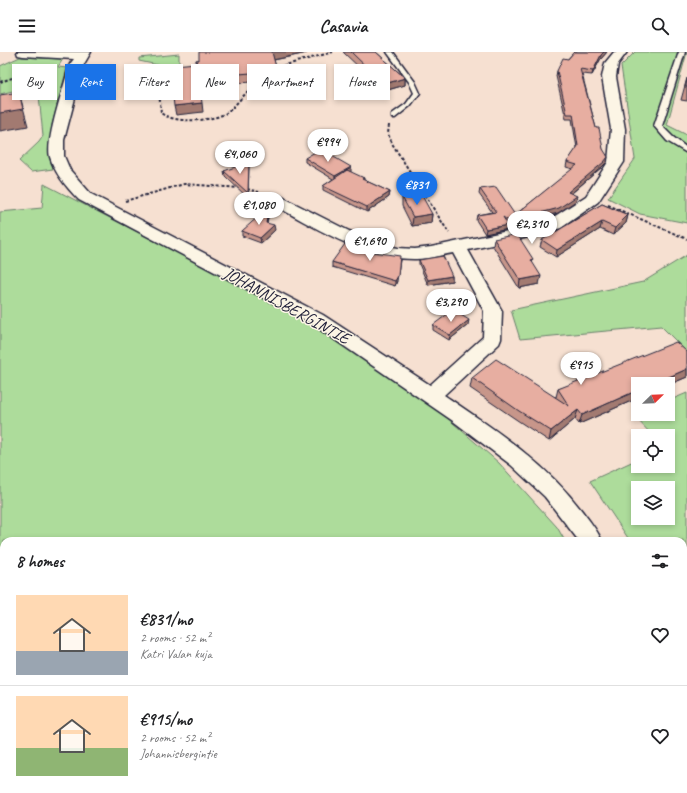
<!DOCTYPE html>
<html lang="en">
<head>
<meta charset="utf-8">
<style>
  :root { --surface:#fff; --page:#f6f6f6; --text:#202124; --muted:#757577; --line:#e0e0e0; --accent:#1a73e8 }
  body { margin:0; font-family:Caveat,sans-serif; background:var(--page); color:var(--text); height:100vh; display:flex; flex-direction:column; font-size:15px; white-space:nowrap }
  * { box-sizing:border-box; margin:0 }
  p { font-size:13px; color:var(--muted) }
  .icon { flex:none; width:22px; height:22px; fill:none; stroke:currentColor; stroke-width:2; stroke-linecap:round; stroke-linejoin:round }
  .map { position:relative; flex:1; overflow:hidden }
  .side { position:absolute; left:0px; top:485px; width:687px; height:256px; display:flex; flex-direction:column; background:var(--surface); border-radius:12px 12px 0 0; box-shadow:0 2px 6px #0003 }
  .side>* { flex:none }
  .top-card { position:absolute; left:12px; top:12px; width:400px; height:36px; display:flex; gap:8px }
  .needle { width:26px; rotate:67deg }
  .tools { position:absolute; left:631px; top:325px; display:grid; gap:8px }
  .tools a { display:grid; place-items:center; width:44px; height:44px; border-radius:0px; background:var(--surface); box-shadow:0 2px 6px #0003; font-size:20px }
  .price { position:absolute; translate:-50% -34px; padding:0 9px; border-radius:14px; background:#fff; color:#222; font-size:13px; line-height:26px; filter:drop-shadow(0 1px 2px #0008) }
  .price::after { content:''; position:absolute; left:50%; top:24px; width:12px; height:9px; margin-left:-6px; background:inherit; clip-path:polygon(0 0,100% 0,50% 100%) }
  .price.active { background:var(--accent); color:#fff }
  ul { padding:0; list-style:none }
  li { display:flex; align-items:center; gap:12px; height:100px; padding:0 16px }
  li+li { border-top:1px solid var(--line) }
  li span { display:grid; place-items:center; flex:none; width:112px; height:80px; border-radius:0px; color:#555 }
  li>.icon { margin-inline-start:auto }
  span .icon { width:48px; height:48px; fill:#fffc; stroke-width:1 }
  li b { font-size:17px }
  h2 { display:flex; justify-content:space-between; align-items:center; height:48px; padding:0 16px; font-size:17px }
  .pill { padding:0 14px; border-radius:0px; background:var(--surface); box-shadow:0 2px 6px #0003; font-size:14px; line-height:36px }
  .pill.active { background:var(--accent); color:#fff }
  header { display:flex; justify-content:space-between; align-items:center; height:52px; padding:0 16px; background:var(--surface); font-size:18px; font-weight:700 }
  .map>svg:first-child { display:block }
</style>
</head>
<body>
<header><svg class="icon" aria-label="menu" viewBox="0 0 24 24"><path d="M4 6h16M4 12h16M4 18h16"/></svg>Casavia<svg class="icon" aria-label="search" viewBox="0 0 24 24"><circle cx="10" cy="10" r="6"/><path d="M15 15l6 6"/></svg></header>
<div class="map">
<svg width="687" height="741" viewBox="0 0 687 741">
  <rect width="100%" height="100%" fill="#f6e0d1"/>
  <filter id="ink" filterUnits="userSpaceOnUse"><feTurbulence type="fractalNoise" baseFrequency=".025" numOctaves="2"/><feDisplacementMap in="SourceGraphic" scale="8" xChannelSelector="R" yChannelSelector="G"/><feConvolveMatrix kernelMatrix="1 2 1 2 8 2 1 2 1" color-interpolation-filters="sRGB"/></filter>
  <g filter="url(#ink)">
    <g fill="#addc9b" stroke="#687f6b" fill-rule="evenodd">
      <polygon points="635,0 687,0 667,73 687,83 687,171 640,162 608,146 635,107 621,14"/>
      <polygon points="179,2 179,13 167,15 139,9 139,6"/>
      <polygon points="20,5 63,7 58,15 67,16 52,73 50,88 53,117 31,120 19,109 39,90 43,84 38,33 0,42 0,14"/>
      <polygon points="44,132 279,253 347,294 437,357 499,411 557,475 565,489 4,489 4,737 650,737 651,741 0,741 0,160 42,156"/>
      <polygon points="687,203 687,300 661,274 520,287 511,258 643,230"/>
      <path d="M 687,341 L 687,591 L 683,583 L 683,489 L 630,489 L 590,429 L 638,407 L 638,414 L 668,414 L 668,384 L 653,384 L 634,364 L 638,362 L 668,362 L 668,349 ZM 638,436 L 668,436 L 668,466 L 638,466 Z"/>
    </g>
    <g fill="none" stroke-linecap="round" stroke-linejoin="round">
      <g stroke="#22223b" stroke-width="3">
        <g id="service">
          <polygon points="387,0 393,0 415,30 420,41 410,54 395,66 392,66 392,62 406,52 414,41 409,30"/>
          <polygon points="679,0 685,0 662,74 673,85 687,96 687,101 667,89 654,74"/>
        </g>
      </g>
      <g stroke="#22223b" stroke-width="3">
        <g id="minor">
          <path d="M 17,0 L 91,0 L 84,12 L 64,88 L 64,104 L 70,118 L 91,142 L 323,263 L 430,333 L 483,285 L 484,259 L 453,201 C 441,203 429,207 416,207 C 363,208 314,174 268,150 L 266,147 L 268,144 L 274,142 L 280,144 L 349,179 L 384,193 L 398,196 L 415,197 L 431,195 L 522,176 L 549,168 L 586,144 L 608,110 L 611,77 L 602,25 L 605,11 L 614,0 L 627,0 L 618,12 L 616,25 L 625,77 L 624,110 L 598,150 L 561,176 L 524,186 L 468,198 L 502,259 L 501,287 L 499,292 L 444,343 C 494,377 545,410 582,459 C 589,468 597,478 602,489 L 579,489 L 545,445 L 511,413 L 453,369 L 325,281 L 311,271 L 79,148 C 67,136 55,122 50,105 C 45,89 65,31 70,12 L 74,7 L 23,4 L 18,3 Z"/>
          <polygon points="683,736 684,741 656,741 657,737"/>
        </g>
      </g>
      <g stroke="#22223b" stroke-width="2" stroke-dasharray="3 2" stroke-linecap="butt">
        <path d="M 157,17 L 161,61 C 174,72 216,70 229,59 C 236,53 248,37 256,34 C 266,31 277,31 287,29 L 282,14 L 333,0"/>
        <polyline points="0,30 43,16"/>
        <polyline points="389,73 388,82 393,93 449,181"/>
        <polyline points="247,137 259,140"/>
        <polyline points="125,149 184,132 240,136"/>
        <polyline points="608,153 687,187"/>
      </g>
      <polyline stroke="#22223b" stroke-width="3" stroke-dasharray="5 3.5" stroke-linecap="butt" points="683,639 687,653"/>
      <use href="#service" fill="#fcf5e5" fill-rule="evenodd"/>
      <use href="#minor" fill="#fcf5e5" fill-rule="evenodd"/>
    </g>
    <g fill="#c7968a" stroke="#22223b">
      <polygon points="343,0 376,0 405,26 405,33 384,39"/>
      <polygon points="574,0 607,0 600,8 592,23 582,22 596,76 607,110 603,114 571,142 576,149 558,161 520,171 519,175 513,176 508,174 508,177 485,182 476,168 477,163 492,160 479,142 480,137 515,163 573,117 566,115 567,110 577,96 572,67 566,67 556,24 557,19"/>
      <polygon points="307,1 274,8 277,19 277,28 201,34 196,8"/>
      <polygon points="687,26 687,49 681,48"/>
      <polygon points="305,106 364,126 364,128 390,140 389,145 367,160 323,138 323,134 333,127 305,110"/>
      <polygon points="249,114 248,146 225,124 224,119"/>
      <polygon points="402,145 432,162 431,171 412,174 402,154"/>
      <polygon points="602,152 628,163 626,171 613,183 600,177 556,205 540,195 542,188"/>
      <polygon points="269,160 267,171 275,178 261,191 242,184 242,179"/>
      <polygon points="494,187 533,207 532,211 539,232 519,236 493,194"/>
      <polygon points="419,208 452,224 452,229 428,233 419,212"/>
      <polygon points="332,210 397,229 395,234 332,215"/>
      <polygon points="433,273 468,273 449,288 433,278"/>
      <polygon points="687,300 687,325 668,333 668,332 638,332 638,346 579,372 575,367 549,389 517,368 470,336 472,326 556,345 558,337"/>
    </g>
    <g fill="#a27a71" stroke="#22223b">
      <polygon points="272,0 307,0 307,1 273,8"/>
      <polygon points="604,0 607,0 600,8 592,23 593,19 601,3"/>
      <polygon points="405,26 405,33 384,39 384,32"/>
      <polygon points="19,40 28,74 0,79 0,61"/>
      <polygon points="202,51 203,60 176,63 174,54"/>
      <polygon points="608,105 607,110 603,114 567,145 568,140"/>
      <polygon points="351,115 351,120 335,129 335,124"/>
      <polygon points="390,140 389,145 367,160 367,155"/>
      <polygon points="577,144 576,149 558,161 520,171 519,175 513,176 513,172 518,167"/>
      <polygon points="269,155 269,160 266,175 266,171"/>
      <polygon points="432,162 431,171 412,174 413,165"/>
      <polygon points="628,163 626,171 613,183 615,176"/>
      <polygon points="602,170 600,177 556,205 557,198"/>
      <polygon points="274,173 275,178 261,191 260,186"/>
      <polygon points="508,173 508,177 485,182 486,177"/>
      <polygon points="400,208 397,229 395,234 395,229"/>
      <polygon points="452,224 452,229 428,233 428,228"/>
      <polygon points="541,224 539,232 519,236 520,228"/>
      <polygon points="469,268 468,273 449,288 450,283"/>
      <polygon points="687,317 687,325 668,333 668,332 653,332"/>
      <polygon points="638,338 638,346 579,372 582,363"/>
      <polygon points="578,358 575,367 549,389 551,379"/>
    </g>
    <g fill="#e7aea1" stroke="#22223b">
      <polygon points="199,0 272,0 277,19 200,25 196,8 199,8"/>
      <polygon points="351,0 376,0 405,26 384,32"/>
      <polygon points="574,0 604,0 601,3 593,19 580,17 596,76 599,76 603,97 608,105 604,110 568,140 577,144 559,156 518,167 520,170 513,172 503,165 508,173 486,177 477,163 496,160 480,137 496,135 515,163 577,113 567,110 578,94 573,62 567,62 557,19 563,6 568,7"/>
      <polygon points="196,11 202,51 174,54 171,26 177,25 175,13"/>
      <polygon points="687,27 687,35 685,35"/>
      <polygon points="19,40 23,57 0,61 0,43"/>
      <polygon points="320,97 351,115 335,124 305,106"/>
      <polygon points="249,110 248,141 224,119"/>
      <polygon points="347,118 364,126 362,127 390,140 367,155 323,134"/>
      <polygon points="421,142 432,162 413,165 402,145"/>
      <polygon points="602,152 628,163 615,176 602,170 557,198 542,188"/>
      <polygon points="269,155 266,171 274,173 260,186 242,179"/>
      <polygon points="517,182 533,207 531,208 541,224 520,228 494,187"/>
      <polygon points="345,192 357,200 357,196 372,200 400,204 398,224 395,229 332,210"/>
      <polygon points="443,204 452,224 428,228 419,208"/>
      <polygon points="453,258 469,268 450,283 433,273"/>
      <polygon points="676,290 687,300 687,317 653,332 638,332 638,338 582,363 578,358 551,379 519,359 472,326 496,307 569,354 558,337"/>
    </g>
  </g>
  <g text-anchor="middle" stroke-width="3" stroke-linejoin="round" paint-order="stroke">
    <g font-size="17" fill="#22223b" stroke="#fcf5e5">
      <text transform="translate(287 253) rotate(29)" y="6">JOHANNISBERGINTIE</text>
    </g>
  </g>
</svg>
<div class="tools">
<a><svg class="needle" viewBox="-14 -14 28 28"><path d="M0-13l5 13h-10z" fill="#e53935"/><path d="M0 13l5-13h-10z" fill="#757577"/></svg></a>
<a><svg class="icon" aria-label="locate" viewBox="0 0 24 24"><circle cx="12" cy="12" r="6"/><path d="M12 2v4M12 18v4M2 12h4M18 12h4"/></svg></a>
<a><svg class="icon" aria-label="layers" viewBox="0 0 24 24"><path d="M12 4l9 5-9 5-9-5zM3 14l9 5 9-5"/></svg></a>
</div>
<b class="price" style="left:328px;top:111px">€994</b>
<b class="price" style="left:240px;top:123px">€4,060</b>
<b class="price active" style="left:417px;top:154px">€831</b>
<b class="price" style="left:259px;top:174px">€1,080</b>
<b class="price" style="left:532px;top:193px">€2,310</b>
<b class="price" style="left:370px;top:210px">€1,690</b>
<b class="price" style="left:451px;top:271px">€3,290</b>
<b class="price" style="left:581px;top:334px">€915</b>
<div class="top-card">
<a class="pill">Buy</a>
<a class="pill active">Rent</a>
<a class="pill">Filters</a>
<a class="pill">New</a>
<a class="pill">Apartment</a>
<a class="pill">House</a>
</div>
<section class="side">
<h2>8 homes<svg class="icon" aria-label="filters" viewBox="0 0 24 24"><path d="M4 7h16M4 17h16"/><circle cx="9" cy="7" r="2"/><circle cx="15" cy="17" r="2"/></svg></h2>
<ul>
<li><span style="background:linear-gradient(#ffd9b3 70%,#9aa5b1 0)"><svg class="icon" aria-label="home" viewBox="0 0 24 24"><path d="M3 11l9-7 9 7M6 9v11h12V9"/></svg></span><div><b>€831/mo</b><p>2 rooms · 52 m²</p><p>Katri Valan kuja</p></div><svg class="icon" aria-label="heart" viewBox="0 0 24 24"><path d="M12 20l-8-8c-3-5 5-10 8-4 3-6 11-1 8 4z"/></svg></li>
<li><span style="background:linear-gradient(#ffd9b3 65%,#8fb573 0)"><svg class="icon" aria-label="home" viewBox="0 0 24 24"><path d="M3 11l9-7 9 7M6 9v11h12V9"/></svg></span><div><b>€915/mo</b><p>2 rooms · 52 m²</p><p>Johannisbergintie</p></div><svg class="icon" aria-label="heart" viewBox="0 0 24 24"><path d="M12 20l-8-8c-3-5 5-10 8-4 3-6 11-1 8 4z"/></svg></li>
</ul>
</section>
</div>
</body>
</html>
